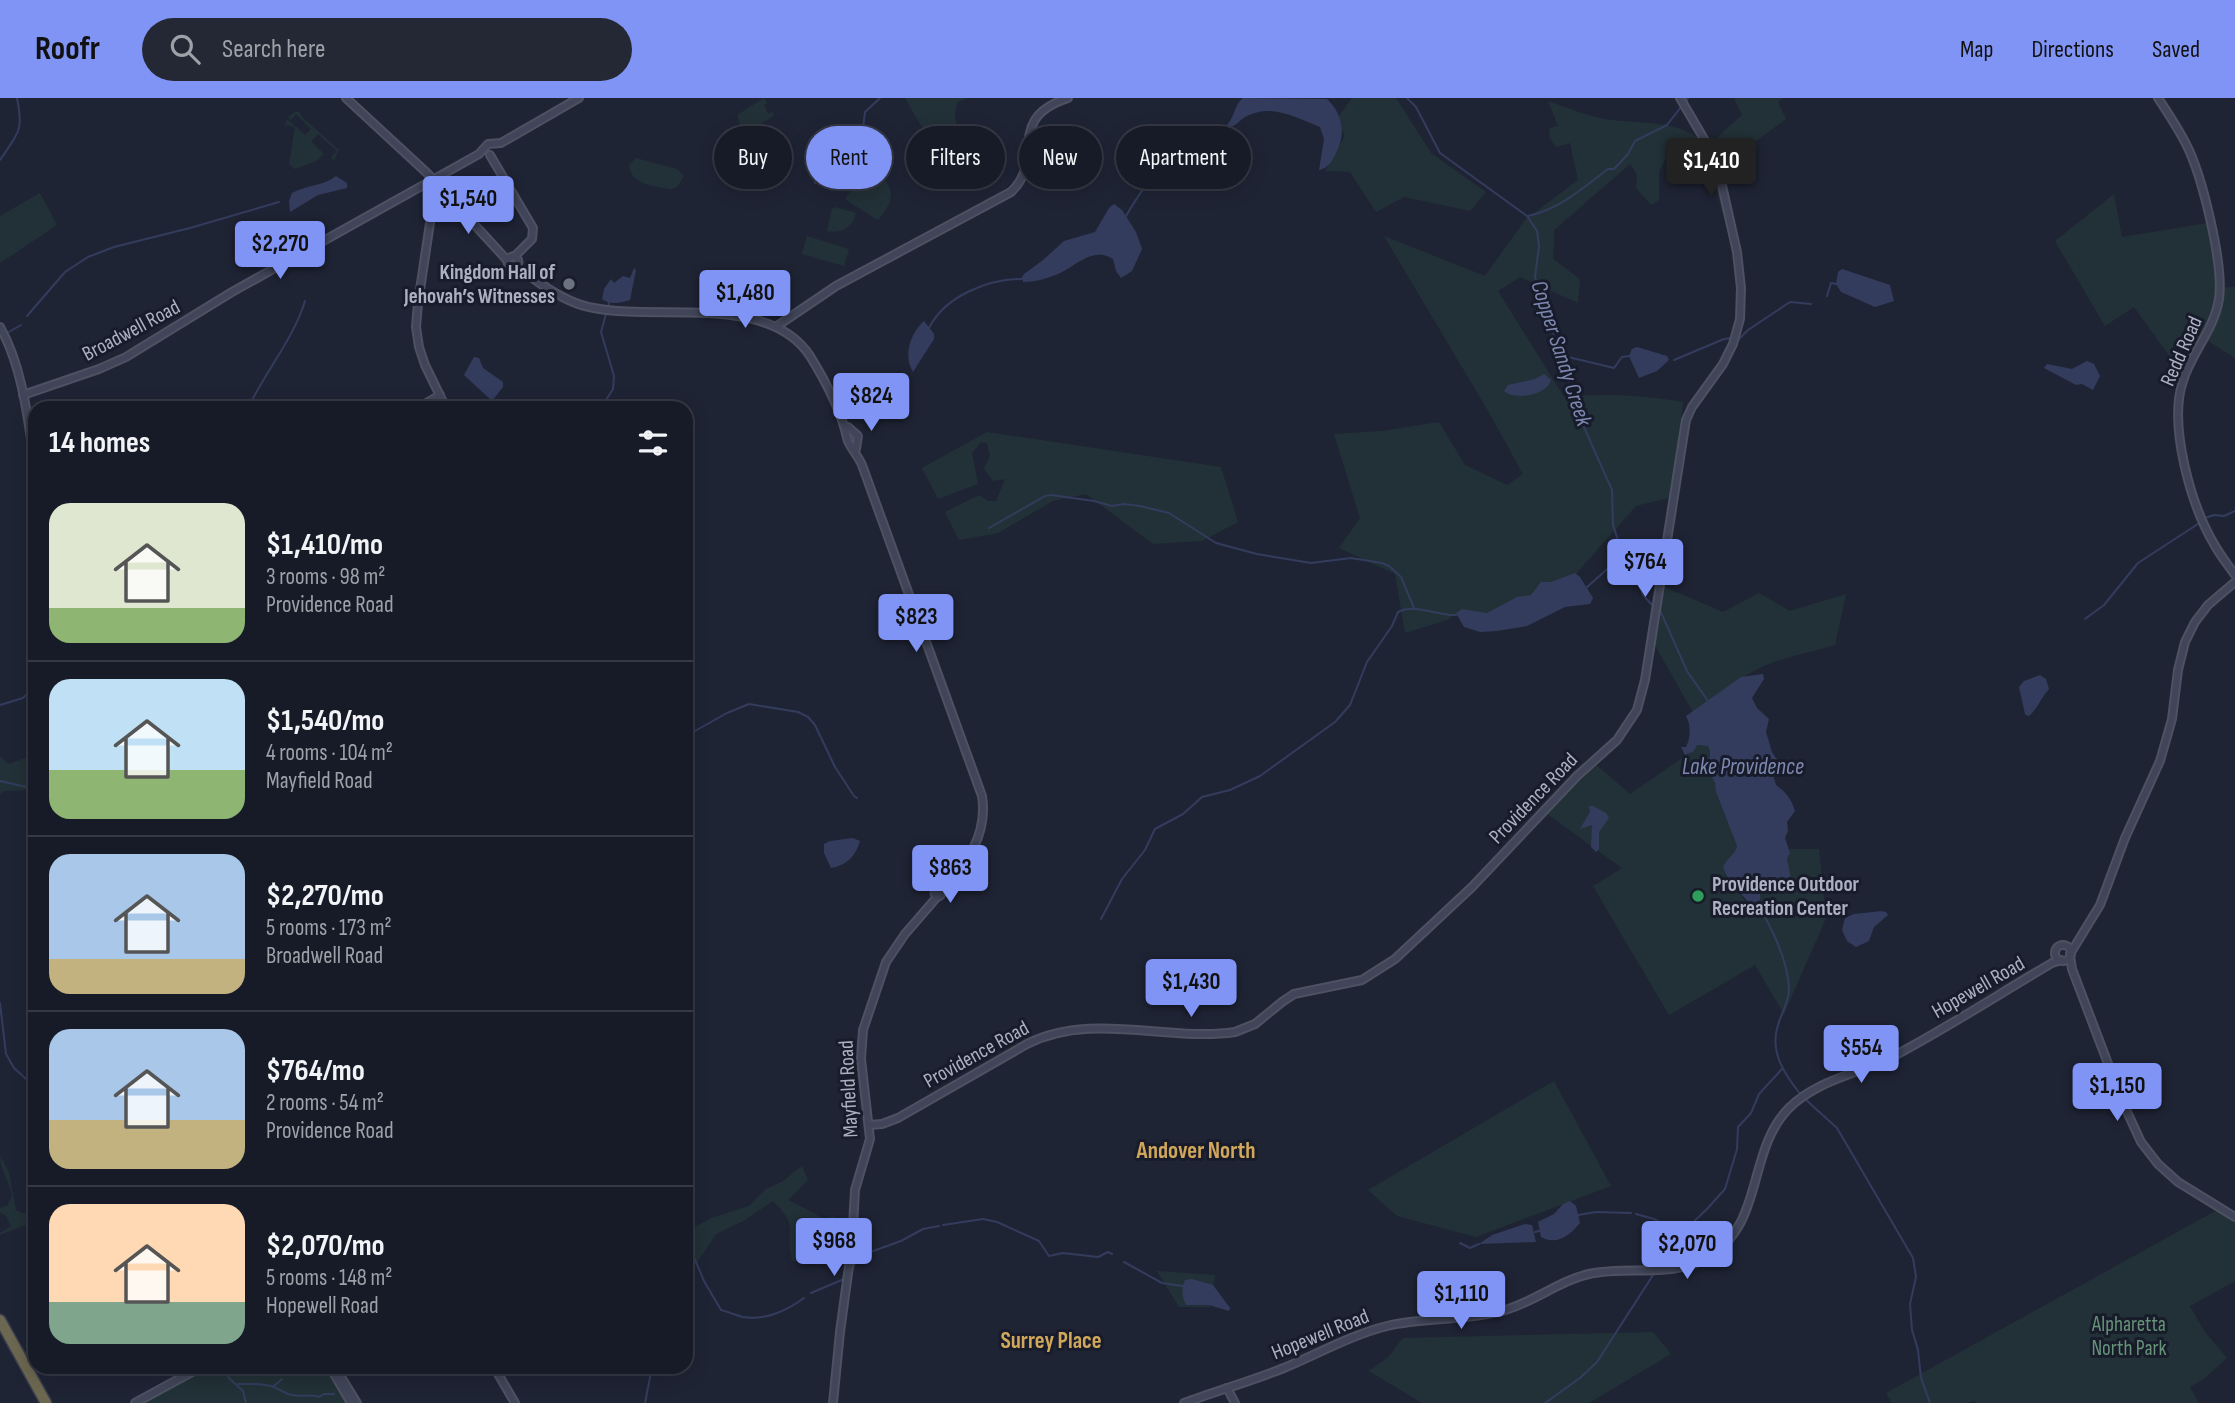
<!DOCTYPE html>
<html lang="en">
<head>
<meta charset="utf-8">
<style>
  :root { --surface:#171b28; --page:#242834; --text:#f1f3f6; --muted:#9ea1a8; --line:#363945; --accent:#8094f5 }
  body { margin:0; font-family:"Sofia Sans Condensed",sans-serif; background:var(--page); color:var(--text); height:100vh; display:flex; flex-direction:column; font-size:26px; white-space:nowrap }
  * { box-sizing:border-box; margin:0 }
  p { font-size:23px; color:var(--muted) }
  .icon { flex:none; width:38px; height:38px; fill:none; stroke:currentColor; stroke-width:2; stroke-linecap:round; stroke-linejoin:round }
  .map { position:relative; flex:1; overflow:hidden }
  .details { position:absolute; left:28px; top:303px; width:665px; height:973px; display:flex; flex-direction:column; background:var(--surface); border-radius:21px; box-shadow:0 4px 18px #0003,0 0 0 2px var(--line) }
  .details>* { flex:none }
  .hud { position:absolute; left:714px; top:28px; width:665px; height:63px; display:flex; gap:14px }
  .price { position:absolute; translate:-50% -60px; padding:0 16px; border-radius:7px; background:var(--accent); color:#111; font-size:23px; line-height:46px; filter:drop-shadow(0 2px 4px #0008) }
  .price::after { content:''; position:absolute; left:50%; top:42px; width:21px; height:16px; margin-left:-10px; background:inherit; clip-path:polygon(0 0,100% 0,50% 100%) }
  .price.on { background:#222; color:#fff }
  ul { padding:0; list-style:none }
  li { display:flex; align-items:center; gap:21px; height:175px; padding:0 21px }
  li+li { border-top:2px solid var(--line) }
  li span { display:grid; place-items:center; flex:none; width:196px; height:140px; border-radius:21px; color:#555 }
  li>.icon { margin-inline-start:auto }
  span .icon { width:84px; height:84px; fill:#fffc; stroke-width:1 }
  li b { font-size:30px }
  h2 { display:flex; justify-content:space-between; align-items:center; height:84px; padding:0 21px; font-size:30px }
  .tag { padding:0 24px; border-radius:32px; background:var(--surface); box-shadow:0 4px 18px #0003,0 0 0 2px var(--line); font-size:24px; line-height:63px }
  .tag.on { background:var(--accent); color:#111 }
  header { display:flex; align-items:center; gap:42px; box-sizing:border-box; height:98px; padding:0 35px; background:var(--accent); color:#111 }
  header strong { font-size:33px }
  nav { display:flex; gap:38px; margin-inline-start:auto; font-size:24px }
  .search { width:490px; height:63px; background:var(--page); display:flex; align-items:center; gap:18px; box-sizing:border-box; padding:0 24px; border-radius:38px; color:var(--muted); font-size:26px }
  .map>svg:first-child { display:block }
</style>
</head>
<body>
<header>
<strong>Roofr</strong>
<div class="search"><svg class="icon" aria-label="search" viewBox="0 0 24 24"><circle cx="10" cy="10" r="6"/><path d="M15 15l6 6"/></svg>Search here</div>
<nav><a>Map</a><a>Directions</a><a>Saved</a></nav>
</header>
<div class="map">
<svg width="2235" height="1305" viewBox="0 0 2235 1305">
  <rect width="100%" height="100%" fill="#1f2435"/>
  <g fill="#223137">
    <polygon points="764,0 767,5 764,7 768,16 772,14 774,18 746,34 742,34 737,17"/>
    <path d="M 905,0 L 968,0 L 958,4 C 952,20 955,25 966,37 C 970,41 972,49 974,54 L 938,57 Z"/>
    <polygon points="1352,0 1396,0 1431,55 1486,94 1470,113 1404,99 1376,114 1350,74 1325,73 1345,38 1335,21 1339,18"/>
    <polygon points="1734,0 1783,0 1778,4 1786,21 1756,43 1729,52 1711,45 1742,17"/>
    <path d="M 1548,3 C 1566,9 1586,18 1605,21 C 1640,27 1681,20 1707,48 L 1733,141 L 1726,128 L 1708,61 L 1666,60 L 1659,74 L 1659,102 L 1651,107 L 1636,90 L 1637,76 L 1630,66 L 1554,132 L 1553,161 L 1580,181 L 1578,205 L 1520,179 L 1498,193 L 1564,299 C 1605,295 1643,297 1683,304 L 1672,399 L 1636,408 L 1574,478 L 1537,491 L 1530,499 L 1471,522 L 1453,517 L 1447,522 L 1405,535 L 1395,476 L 1339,450 L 1360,420 L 1334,336 L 1382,333 L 1439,324 L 1465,367 L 1507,387 L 1523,376 L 1487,311 L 1384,138 L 1485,178 L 1525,122 L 1578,82 L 1570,45 L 1556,49 L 1549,39 L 1550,30 L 1558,28 Z"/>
    <polygon points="295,14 299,14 303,20 339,52 334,62 331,60 337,53 318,36 311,43 324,56 316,63 295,71 289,66 295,29 288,27 285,29 287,21 305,37 311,31 296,16 291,22 288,19"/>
    <path d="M 636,60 L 677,71 L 684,78 L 677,89 L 671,91 C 654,88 631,87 629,67 Z"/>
    <path d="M 868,70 C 895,85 898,98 878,122 L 846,102 L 846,99 Z"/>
    <polygon points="40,95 57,127 0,165 0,118"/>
    <polygon points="2114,96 2122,139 2208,125 2217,154 2219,190 2235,189 2235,260 2205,241 2194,257 2178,270 2134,209 2105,228 2055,143"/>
    <path d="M 835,109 L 856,115 C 853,129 842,136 827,133 L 832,111 Z"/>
    <polygon points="807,138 849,151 844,168 802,156"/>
    <polygon points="987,334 1221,369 1238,424 1202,443 1153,446 1086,396 1053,403 998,435 959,442 945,414 979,397 988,403 996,403 1005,381 993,383 984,371 990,358 987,345 981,344 972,355 978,386 938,401 922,370"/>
    <path d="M 1660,487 L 1723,514 L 1759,495 L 1790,513 L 1846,496 L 1835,547 C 1815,553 1795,557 1776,563 C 1746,574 1718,595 1694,616 L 1653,544 Z"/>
    <path d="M 1697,647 L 1708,648 C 1712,657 1710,662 1707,670 L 1715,685 L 1716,694 L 1737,748 L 1736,754 L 1724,767 L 1725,776 L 1744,802 L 1760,799 L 1760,796 L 1770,789 L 1770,781 L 1777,780 L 1777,788 L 1788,790 L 1791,785 L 1787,761 L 1790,755 L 1788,751 L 1819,751 L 1826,820 L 1784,916 L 1755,867 L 1669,917 L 1593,788 L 1622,770 L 1543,713 L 1593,664 L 1630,696 L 1688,656 Z"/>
    <polygon points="35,656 35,692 3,693 0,697 0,659 9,666"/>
    <polygon points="1554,983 1611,1088 1476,1139 1397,1118 1368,1092"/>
    <path d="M 0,1057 L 9,1075 L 16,1112 L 23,1115 L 35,1115 L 35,1123 L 0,1137 L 0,1135 L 11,1128 L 6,1118 L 0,1114 L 0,1110 L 7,1108 L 12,1098 C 10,1084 0,1072 0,1057 Z"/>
    <path d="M 802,1068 L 808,1082 L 788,1102 L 825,1121 L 833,1118 L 838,1121 L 828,1145 L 826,1159 L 808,1165 L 792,1163 C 784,1133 801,1130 773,1103 L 743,1123 L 716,1136 L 694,1169 L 686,1170 L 686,1134 L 711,1120 L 749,1108 L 766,1091 L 783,1083 Z"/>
    <polygon points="2219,1111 2235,1118 2235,1183 2190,1208 2204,1233 2227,1260 2205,1280 2190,1289 2199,1305 1976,1305 1974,1302 1968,1305 1892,1305 1886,1295"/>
    <polygon points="1157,1173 1215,1177 1210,1209 1179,1209"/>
    <polygon points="1653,1234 1671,1256 1589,1305 1422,1305 1369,1273 1388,1259 1403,1240"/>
    <polygon points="209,1269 325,1269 346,1305 142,1305"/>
  </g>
  <g fill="#333c5d">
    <path d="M 1243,0 L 1327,1 C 1342,15 1346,35 1337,53 C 1332,63 1329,70 1319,72 L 1324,41 L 1320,29 C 1297,20 1272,5 1247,18 C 1239,22 1237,28 1228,30 L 1226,28 C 1235,19 1234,7 1243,0 Z"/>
    <path d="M 336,78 L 347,85 L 347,90 L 318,97 L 290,114 L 289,103 L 292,95 C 306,87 324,88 336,78 Z"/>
    <path d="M 1114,106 L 1122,112 L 1136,134 L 1142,151 L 1132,173 L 1121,180 L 1116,173 L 1113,161 C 1094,149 1078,166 1062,174 C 1050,180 1036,184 1023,184 L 1022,179 L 1024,176 L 1043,162 L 1064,143 L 1095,134 L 1109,110 Z"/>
    <path d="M 634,170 L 636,172 L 630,202 C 622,205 609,207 602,201 L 604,191 L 611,181 L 614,185 L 623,178 L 630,180 Z"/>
    <polygon points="1842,171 1890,187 1894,203 1875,209 1841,194 1836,186 1838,174"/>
    <path d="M 924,223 L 934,236 L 934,241 L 913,274 C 903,257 910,236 924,223 Z"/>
    <polygon points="1637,249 1667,258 1669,262 1657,273 1639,280 1629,258 1632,251"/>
    <polygon points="474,259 479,260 483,270 503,284 503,289 492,303 464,277"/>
    <polygon points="2087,263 2094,266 2100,278 2093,292 2082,286 2076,287 2044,270 2047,266 2072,271"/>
    <path d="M 1544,276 L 1551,282 C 1547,297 1515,303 1504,293 L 1508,287 L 1535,281 Z"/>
    <polygon points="1575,475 1580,479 1593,500 1590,506 1565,509 1527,528 1497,533 1480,534 1464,529 1456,515 1462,511 1487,515 1517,499 1531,497 1541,484 1551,484"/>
    <path d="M 1763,576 L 1764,581 L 1752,600 L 1757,610 L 1769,621 L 1766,634 L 1772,654 L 1779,665 L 1773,677 L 1776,687 C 1786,695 1791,700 1795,713 L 1787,724 L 1788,733 L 1785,740 L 1790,755 L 1787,761 L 1791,781 L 1788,790 L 1779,793 L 1777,791 L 1777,780 L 1770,781 L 1770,789 L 1760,795 L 1760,802 L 1752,806 C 1745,802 1720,775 1724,767 C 1728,759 1735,757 1737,748 L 1716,694 L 1715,685 L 1707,670 C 1709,662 1712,657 1708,648 L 1697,647 L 1694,653 L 1685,657 L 1681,649 L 1686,649 C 1691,639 1691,627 1686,618 L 1741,579 Z"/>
    <path d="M 2040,577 L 2046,581 L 2049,591 C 2042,598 2036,614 2028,618 L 2025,616 L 2019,589 L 2024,583 Z"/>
    <polygon points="1589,708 1593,708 1606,715 1609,720 1599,734 1599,751 1596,754 1591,749 1592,727 1580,731 1590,714"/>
    <path d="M 853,740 L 860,743 C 855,759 847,767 831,770 L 824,755 L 824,746 L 830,743 Z"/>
    <polygon points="1882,813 1886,814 1888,817 1874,829 1869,843 1856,849 1847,843 1842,832 1845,820 1854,816"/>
    <path d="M 1570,1103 L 1576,1108 L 1580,1125 C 1570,1137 1557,1148 1541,1139 L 1538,1124 L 1554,1116 L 1563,1106 Z"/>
    <polygon points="1525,1126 1532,1127 1536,1144 1479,1146 1492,1137"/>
    <path d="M 1192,1181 L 1213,1187 L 1230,1210 L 1229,1213 L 1209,1207 L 1186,1207 C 1182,1198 1181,1192 1185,1182 Z"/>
  </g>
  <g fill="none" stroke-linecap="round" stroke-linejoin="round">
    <g stroke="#333c5d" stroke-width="2">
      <polyline points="1407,0 1416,9 1440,55 1527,118 1537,133 1539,148 1535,179 1548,221 1565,267 1570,289 1579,300 1579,318 1612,392 1613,427 1621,451 1634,475 1643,497 1653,508"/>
      <polyline points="1687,2 1688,0"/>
      <polyline points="1208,44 1221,39 1227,28"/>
      <path d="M 0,62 C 18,35 24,34 17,0"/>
      <polyline points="815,85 826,71 837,63 846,42 863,30 865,14 880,0"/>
      <path d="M 1126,118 C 1141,92 1168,53 1195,40"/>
      <path d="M 1528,118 C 1560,111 1583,90 1608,71 L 1614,71 L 1628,56 L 1635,43 L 1667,27 L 1681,9"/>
      <polyline points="1827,198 1831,185 1836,186"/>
      <polyline points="27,218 65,174 88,159 114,149 190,130 279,104"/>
      <path d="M 929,230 C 945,198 988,181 1022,181"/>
      <polyline points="7,235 21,227"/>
      <polyline points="1737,243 1748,232 1790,204 1811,206"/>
      <polyline points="1564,258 1614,270 1622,259 1629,258"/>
      <polyline points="1674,262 1724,241 1732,240"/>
      <path d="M 248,310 C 265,274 294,240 305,203"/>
      <polyline points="601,310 613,291 614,278 601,234 609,205"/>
      <polyline points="2205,420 2214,417 2224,418 2235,413"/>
      <polyline points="989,430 1045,398 1051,397 1094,403 1112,408 1124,406 1140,408 1169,415 1216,445 1257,456 1311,465 1351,460 1382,465 1389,468 1401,479 1414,510"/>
      <polyline points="1586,490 1622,458"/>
      <polyline points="1659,510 1687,573 1708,603"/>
      <polyline points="2085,521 2104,507 2138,465 2201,424"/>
      <polyline points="0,607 23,600 35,588"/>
      <polyline points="686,638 727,615 749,606 798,614 808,619 815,627 835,669 854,698 857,700"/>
      <polyline points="0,683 35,691"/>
      <path d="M 1757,804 C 1771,830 1788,861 1789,891 C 1789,904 1781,916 1778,927 C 1769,954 1785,977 1801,997"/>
      <path d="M 1101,821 L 1122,781 L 1145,752 L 1155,731 L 1183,716 L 1202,699 L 1230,692 L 1260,678 L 1335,624 L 1350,607 L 1367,564 L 1392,528 L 1398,514 C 1416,505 1437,518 1456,517"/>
      <polyline points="0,905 6,956 14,970 35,989"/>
      <polyline points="1805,1001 1837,1030 1913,1160 1916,1179 1910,1206 1912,1232 1918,1252 1921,1280 1930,1305"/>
      <polyline points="1636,1116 1654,1121 1681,1135"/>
      <polyline points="1578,1117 1596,1114 1631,1115"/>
      <polyline points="943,1127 983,1121 997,1124 1039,1143 1049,1158 1063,1155 1098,1159 1108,1154 1112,1156"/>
      <polyline points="1535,1134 1539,1133"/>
      <path d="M 686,1140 L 704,1183 L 721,1212 C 728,1214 736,1217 743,1219 C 765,1223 788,1212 804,1200"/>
      <polyline points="1460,1145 1470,1150 1479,1146"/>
      <polyline points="1124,1164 1162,1185 1183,1188"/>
      <polyline points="1658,1169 1687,1130 1707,1111 1725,1091 1737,1051 1738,1029 1751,1015 1759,996 1782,971"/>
      <polyline points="851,1177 855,1165 865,1156 901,1143 923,1131 939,1128"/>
      <polyline points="811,1195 844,1181"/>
      <polyline points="224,1269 229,1280 243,1293 246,1305"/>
      <path d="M 238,1286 C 249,1286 259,1285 271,1288 C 279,1290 284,1296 292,1297 C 301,1299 310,1296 319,1299 L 324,1296 L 334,1296"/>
      <polyline points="273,1289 282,1281"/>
      <polyline points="645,1305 652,1269"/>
      <polyline points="1545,1305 1580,1280 1597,1264 1655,1174"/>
    </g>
    <g stroke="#4d5161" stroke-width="10">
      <g id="secondary">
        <polyline points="346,0 427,75 507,162"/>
        <path d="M 2158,0 C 2168,15 2178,30 2186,46 C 2202,77 2224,166 2219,201 C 2214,232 2192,254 2183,283 C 2168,327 2191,407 2214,446 C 2220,457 2228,467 2235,477"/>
        <polyline points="490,57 533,130 532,141 515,158"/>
        <polyline points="436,85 418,205 416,229 419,249 425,267 446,310"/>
        <circle cx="513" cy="164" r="5.5"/>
        <path d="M 515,169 C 525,173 532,180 541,186 C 557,197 574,207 594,210 C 659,223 769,195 810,258 C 826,284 841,312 847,340 C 848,347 859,359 862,367 L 982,698 C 988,735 967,769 939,792"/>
        <path d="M 777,228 L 836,188 L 1011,94 C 1046,61 1004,21 1068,0"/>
        <path d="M 0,229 C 23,270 28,322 35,368"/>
        <polyline points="23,297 99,271 126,259 232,194 479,56 488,46 501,45 579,0"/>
        <polyline points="418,310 440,297"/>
        <polyline points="848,329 858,338 856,351"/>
        <circle cx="938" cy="795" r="3.5"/>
        <circle cx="2063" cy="855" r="8"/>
        <polyline points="2070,856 2100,807 2125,740 2160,663 2172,621 2178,572 2185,544 2195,524 2208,507 2235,484"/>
        <polyline points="2070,858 2072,871 2123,1005 2141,1044 2158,1066 2178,1084 2235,1119"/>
        <path d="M 870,1027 L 882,1026 L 898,1020 L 1027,946 C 1091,913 1167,944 1235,934 L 1255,926 L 1282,904 L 1294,896 L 1362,882 L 1395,861 L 1472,789 L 1577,678 L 1617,642 L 1637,612 L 1645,582 L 1686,322 L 1692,309 L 1723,266 L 1733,246 L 1740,221 L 1741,190 L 1737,154 L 1719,74 L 1711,53 L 1680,0"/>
        <polyline points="330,1269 351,1305"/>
        <polyline points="335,1269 357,1305"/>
        <polyline points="494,1269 515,1305"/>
        <polyline points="1227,1290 1235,1305"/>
        <polyline points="135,1305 201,1269"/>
        <polyline points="833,1305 840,1234 852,1146 855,1092 870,1041 861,961 863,932 886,864 905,836 937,799"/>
        <path d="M 1184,1305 C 1217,1293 1251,1283 1284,1270 C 1318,1256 1351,1237 1387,1228 C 1424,1219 1464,1223 1502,1213 C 1533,1205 1558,1183 1589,1176 C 1629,1167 1671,1181 1708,1159 C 1765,1126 1746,1054 1789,1010 C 1817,982 1858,976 1892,959 C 1947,930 1999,896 2052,865 L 2061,862"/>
      </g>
    </g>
    <g stroke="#3a3e4d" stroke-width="13">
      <polyline id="highway" points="0,1222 46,1305"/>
    </g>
    <use href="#secondary" stroke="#414559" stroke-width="6"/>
    <use href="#highway" stroke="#6c6750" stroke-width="10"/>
  </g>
  <circle fill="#6b7280" stroke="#181c2a" stroke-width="2.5" cx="569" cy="186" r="7"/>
  <circle fill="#2e9e5b" stroke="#181c2a" stroke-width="2.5" cx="1698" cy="798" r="7"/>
  <g text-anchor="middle" stroke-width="6" stroke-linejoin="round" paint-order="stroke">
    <g font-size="21" font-weight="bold" fill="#adb0c3" stroke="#181c2a" text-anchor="end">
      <text x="555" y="181">Kingdom Hall of<tspan x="555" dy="24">Jehovah’s Witnesses</tspan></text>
      <text x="1712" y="793" text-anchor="start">Providence Outdoor<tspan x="1712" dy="24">Recreation Center</tspan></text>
    </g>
    <g font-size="21" fill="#adb0c3" stroke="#181c2a">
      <text transform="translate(131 232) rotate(-28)" y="7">Broadwell Road</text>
      <text transform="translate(2181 253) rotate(-66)" y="7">Redd Road</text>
      <text transform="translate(1533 700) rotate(-46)" y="7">Providence Road</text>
      <text transform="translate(1978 889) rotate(-30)" y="7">Hopewell Road</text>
      <text transform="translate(976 956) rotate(-29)" y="7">Providence Road</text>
      <text transform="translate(848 991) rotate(-93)" y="7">Mayfield Road</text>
      <text transform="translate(1320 1236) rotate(-22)" y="7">Hopewell Road</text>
    </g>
    <g font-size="21" fill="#659279" stroke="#181c2a">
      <text x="2129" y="1233">Alpharetta<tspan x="2129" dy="24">North Park</tspan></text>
    </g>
    <g font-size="23" font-style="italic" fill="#7d88b0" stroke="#181c2a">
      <text transform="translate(1562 255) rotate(72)" y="8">Copper Sandy Creek</text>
      <text x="1743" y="676">Lake Providence</text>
    </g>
    <g font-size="23" font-weight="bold" fill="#d0a75b" stroke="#181c2a">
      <text x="1196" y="1060">Andover North</text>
      <text x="1051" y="1250">Surrey Place</text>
    </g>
  </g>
</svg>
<b class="price on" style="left:1711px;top:100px">$1,410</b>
<b class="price" style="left:468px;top:138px">$1,540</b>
<b class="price" style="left:280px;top:183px">$2,270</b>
<b class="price" style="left:745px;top:232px">$1,480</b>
<b class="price" style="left:871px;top:335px">$824</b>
<b class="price" style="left:1645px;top:501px">$764</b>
<b class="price" style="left:916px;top:556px">$823</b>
<b class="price" style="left:950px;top:807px">$863</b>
<b class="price" style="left:1191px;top:921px">$1,430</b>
<b class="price" style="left:1861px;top:987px">$554</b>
<b class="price" style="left:2117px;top:1025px">$1,150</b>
<b class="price" style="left:834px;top:1180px">$968</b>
<b class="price" style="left:1687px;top:1183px">$2,070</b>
<b class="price" style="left:1461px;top:1233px">$1,110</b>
<div class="hud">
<a class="tag">Buy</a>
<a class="tag on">Rent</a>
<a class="tag">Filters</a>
<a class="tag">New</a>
<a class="tag">Apartment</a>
</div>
<section class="details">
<h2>14 homes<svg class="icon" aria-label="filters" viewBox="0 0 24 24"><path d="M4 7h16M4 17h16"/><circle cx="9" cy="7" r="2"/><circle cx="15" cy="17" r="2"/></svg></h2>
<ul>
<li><span style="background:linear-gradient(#dfe7d0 75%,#8fb573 0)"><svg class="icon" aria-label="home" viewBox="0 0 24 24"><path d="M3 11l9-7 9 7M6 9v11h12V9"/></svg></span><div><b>$1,410/mo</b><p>3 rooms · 98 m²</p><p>Providence Road</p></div></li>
<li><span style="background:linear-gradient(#bfe0f5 65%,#8fb573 0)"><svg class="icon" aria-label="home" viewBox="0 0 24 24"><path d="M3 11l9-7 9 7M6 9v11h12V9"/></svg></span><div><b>$1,540/mo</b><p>4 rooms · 104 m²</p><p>Mayfield Road</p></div></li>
<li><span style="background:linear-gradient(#a9c7e8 75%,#c2b280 0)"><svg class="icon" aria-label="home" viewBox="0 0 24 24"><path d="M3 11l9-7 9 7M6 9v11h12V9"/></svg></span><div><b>$2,270/mo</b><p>5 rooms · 173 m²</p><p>Broadwell Road</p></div></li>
<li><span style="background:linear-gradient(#a9c7e8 65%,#c2b280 0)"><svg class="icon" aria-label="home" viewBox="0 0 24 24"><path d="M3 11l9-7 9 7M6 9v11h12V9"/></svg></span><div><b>$764/mo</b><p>2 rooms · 54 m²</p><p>Providence Road</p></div></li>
<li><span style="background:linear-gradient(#ffd9b3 70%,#7fa58c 0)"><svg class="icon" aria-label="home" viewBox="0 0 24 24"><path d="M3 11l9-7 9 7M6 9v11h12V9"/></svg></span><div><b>$2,070/mo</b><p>5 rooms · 148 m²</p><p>Hopewell Road</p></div></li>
</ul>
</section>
</div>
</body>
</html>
